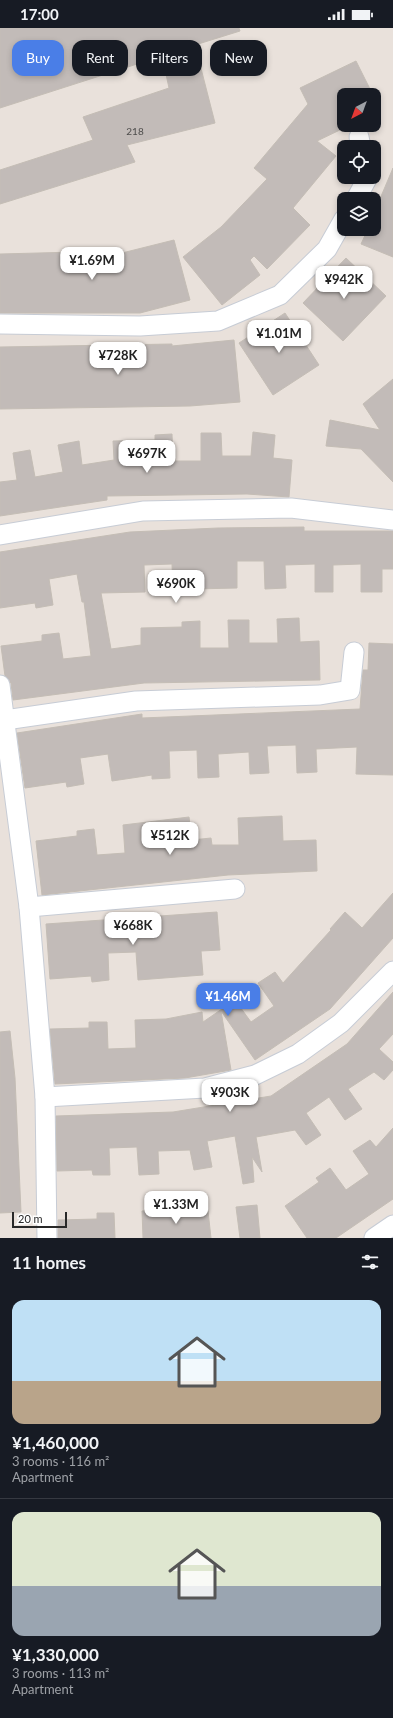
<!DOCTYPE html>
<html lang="en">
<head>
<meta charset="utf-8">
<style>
  :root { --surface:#171b24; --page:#242831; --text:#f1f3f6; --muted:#9ea1a6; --line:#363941; --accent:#4a7ee7 }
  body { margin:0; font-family:Lato,sans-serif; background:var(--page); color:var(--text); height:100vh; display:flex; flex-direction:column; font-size:15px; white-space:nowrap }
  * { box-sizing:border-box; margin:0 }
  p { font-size:13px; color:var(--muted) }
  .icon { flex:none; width:22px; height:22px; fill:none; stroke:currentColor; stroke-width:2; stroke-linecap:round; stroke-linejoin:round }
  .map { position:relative; height:1210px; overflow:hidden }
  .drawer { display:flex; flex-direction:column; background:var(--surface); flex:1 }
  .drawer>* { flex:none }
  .banner { position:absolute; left:12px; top:12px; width:369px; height:36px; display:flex; gap:8px }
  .needle { width:26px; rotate:221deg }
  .controls { position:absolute; left:337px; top:60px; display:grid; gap:8px }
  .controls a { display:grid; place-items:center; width:44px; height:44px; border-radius:8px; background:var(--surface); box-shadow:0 2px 6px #0003; font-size:20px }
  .scale { position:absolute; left:12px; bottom:10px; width:55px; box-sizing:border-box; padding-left:4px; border:2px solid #282828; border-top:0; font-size:11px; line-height:14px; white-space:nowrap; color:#282828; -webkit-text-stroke:3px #fff; paint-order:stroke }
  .price { position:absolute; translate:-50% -34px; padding:0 9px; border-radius:8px; background:#fff; color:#222; font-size:13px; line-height:26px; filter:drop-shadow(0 1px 2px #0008) }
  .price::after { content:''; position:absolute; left:50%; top:24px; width:12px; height:9px; margin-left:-6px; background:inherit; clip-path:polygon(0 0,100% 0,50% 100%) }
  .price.current { background:var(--accent); color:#fff }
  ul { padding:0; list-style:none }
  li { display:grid; align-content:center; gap:8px; height:212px; padding:0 12px }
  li+li { border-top:1px solid var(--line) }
  li span { display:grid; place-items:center; height:124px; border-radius:12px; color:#555 }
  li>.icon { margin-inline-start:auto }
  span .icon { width:72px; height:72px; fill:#fffc; stroke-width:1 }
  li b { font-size:17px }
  h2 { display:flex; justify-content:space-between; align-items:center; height:48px; padding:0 12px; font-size:17px }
  .tag { padding:0 14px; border-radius:12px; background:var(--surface); box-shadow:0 2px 6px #0003; font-size:14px; line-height:36px }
  .tag.current { background:var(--accent); color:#fff }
  .status { display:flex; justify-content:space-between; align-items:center; height:28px; padding:0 20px; background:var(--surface); direction:ltr }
  .status svg { height:11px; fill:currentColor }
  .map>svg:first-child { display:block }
</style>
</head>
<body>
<div class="status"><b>17:00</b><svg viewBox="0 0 49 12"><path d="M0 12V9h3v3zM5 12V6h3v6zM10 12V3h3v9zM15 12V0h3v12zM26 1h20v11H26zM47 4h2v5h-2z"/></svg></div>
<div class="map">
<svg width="393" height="1210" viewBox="0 0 393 1210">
  <rect width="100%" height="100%" fill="#e9e1db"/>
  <g fill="#c2bbb8" stroke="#c4bdb5">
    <polygon points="0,0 239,0 240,3 195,17 215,95 127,117 135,134 0,176 0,142 93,112 83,89 169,60 162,28 0,80"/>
    <polygon points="356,33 373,67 344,67 344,100 317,113 336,128 293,180 310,197 267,241 254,228 250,232 260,247 222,277 183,229 221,199 267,151 254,140 308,76 300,60"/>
    <polygon points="393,140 393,229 361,216 368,201 374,201 374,185"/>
    <polygon points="174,212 190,272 140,285 0,285 0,226 114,223 114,227"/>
    <polygon points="346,230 386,268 343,313 303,275"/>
    <polygon points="285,285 319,337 273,367 239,315"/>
    <polygon points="234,312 240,374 190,378 0,381 0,319 172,316 172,318"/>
    <polygon points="393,351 393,454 361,421 326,418 330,392 380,402 363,376"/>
    <polygon points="253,404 275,407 273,430 292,432 289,469 247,466 107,468 107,472 0,488 0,454 17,452 13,425 30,422 35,449 63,444 58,417 79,413 82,437 114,432 113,413 155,412 155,407 172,406 173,433 201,433 201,405 221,405 222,428 251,428"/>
    <polygon points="304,499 304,503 393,503 393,541 382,541 382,564 361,564 361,536 333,537 333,564 315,564 315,536 285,537 286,560 265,561 264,533 237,533 237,560 194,561 194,563 173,564 172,536 144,537 145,564 101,565 111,621 141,617 141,600 182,599 182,594 200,593 200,620 229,620 228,592 249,592 249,615 278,615 277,591 299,590 300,614 319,613 320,652 144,655 13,672 11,655 5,648 1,618 42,613 42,607 59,605 63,631 91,628 84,574 82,574 77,546 49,551 53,577 36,580 35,575 0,580 0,524 130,504 218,500"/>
    <polygon points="369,615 393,616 393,747 356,746 357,719 316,721 317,744 297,745 296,717 267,718 269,745 250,746 249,724 218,726 219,749 198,750 197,722 169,723 170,750 152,751 152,747 112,753 108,726 80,730 84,756 67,759 66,754 25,760 17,705 142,686 142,690 360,681 363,642 368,642"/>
    <polygon points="282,788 283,813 316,812 317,843 228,847 42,867 36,813 77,808 77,803 94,801 97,827 125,825 123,797 189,789 192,812 211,810 212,817 239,817 238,790"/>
    <polygon points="393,865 393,910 330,981 255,1032 221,983 231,1042 185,1050 55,1056 50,1001 89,1000 89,994 107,994 108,1021 136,1020 135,992 166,991 202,984 203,994 235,972 251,994 274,978 258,955 275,944 283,955 331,902 330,901 345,884 362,900"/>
    <polygon points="217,884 220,922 201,923 203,947 138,952 136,924 108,925 109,952 92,954 91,948 50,951 46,896"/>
    <polygon points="393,964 393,1006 379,1021 393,1034 393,1042 384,1052 374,1044 348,1061 362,1081 345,1092 329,1069 306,1085 321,1107 306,1117 295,1102 256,1109 262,1144 252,1129 254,1154 243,1156 235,1108 207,1113 212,1139 194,1142 190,1122 158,1123 159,1146 139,1147 137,1119 109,1120 110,1147 93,1147 92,1142 57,1143 56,1088 173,1084 271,1068 347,1016"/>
    <polygon points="10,1003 15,1050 21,1184 0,1185 0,1004"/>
    <polygon points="393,1100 393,1171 336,1210 307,1210 285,1178 319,1154 316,1150 330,1140 346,1162 369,1146 353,1123 370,1112 376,1119"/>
    <polygon points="257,1177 260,1210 240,1210 236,1179"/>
    <polygon points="163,1182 164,1188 208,1183 211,1210 143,1210 142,1183"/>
    <polygon points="97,1185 114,1185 115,1210 58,1210 58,1192 97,1191"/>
  </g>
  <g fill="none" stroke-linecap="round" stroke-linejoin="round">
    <g stroke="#c7ccd5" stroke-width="21">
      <g id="minor">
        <polyline points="359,109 361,119"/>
        <polyline points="356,171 368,149"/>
        <polyline points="0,296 140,298 218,293 280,267 327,221 344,191"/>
        <polyline points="0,507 143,483 291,480 393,492"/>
        <polyline points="0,657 29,879 45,1069 47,1210"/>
        <polyline points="5,692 136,673 320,667 350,662 354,624"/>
        <polyline points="29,879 235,861"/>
        <polyline points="45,1069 205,1060 255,1047 298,1026 341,995 393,943"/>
        <polyline points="374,1210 393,1197"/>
      </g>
    </g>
    <use href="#minor" stroke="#fff" stroke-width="19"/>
  </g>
  <g text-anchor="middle" stroke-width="3" stroke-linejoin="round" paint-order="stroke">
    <g font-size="10" fill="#4e4d4c">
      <text x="135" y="107">218</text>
    </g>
  </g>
</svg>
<div class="controls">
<a><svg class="needle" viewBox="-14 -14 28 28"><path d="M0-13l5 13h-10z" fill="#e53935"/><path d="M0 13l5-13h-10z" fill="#9ea1a6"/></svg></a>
<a><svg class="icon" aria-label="locate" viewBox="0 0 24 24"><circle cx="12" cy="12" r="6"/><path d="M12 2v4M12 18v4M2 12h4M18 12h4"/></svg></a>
<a><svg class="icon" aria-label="layers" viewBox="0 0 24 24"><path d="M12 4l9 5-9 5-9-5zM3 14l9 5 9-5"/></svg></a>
</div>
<div class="scale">20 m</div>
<b class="price" style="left:92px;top:253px">¥1.69M</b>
<b class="price" style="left:344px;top:272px">¥942K</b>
<b class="price" style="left:279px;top:326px">¥1.01M</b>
<b class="price" style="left:118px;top:348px">¥728K</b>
<b class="price" style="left:147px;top:446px">¥697K</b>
<b class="price" style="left:176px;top:576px">¥690K</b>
<b class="price" style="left:170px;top:828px">¥512K</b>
<b class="price" style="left:133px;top:918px">¥668K</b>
<b class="price current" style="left:228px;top:989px">¥1.46M</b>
<b class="price" style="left:230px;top:1085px">¥903K</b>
<b class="price" style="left:176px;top:1197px">¥1.33M</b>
<div class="banner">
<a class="tag current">Buy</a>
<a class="tag">Rent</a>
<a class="tag">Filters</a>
<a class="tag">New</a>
</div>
</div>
<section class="drawer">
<h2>11 homes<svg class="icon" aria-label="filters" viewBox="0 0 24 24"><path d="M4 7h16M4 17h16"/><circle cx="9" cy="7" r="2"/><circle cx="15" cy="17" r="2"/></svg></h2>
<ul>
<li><span style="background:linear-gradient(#bfe0f5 65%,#b9a48a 0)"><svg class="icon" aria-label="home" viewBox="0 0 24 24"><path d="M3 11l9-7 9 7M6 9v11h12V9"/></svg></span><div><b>¥1,460,000</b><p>3 rooms · 116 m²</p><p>Apartment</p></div></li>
<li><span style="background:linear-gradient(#dfe7d0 60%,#9aa5b1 0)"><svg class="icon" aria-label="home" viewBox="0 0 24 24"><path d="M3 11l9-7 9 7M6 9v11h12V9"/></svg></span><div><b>¥1,330,000</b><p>3 rooms · 113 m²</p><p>Apartment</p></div></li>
</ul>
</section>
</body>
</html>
